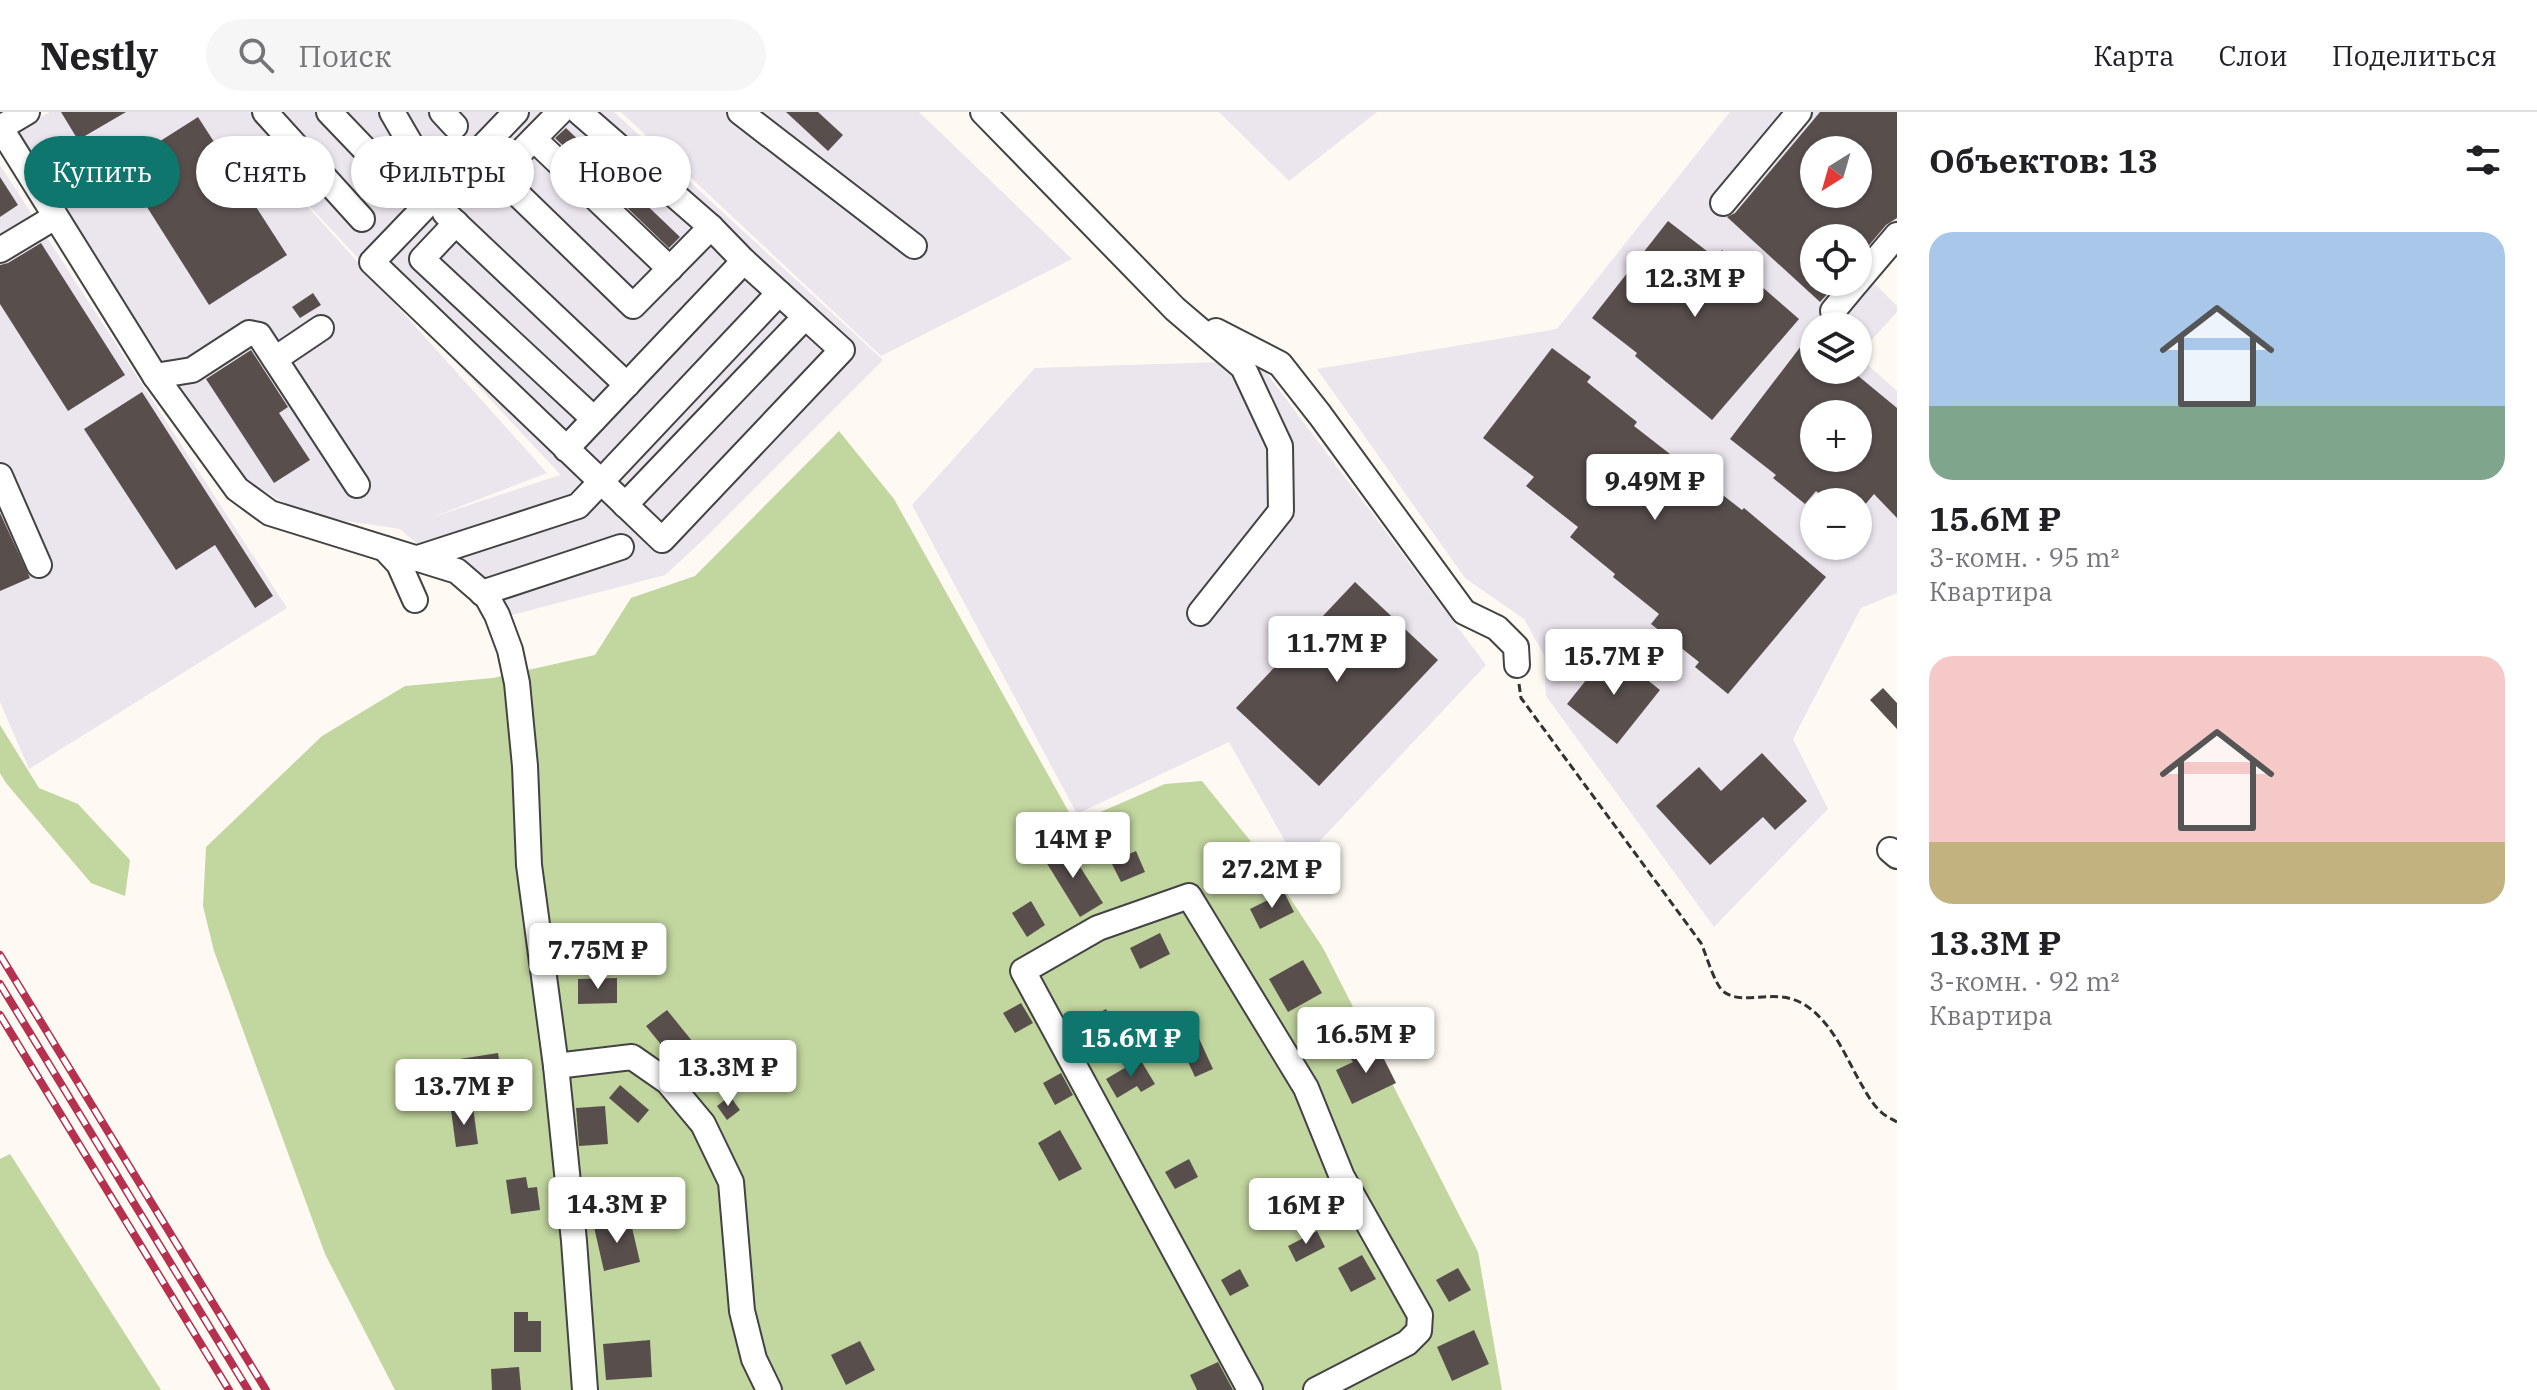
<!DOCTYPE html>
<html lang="ru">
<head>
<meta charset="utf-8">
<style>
  :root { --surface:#fff; --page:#f6f6f6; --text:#202124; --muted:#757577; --line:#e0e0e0; --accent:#0f766e }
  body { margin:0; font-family:"IBM Plex Serif",serif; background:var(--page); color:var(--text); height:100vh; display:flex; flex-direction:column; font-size:30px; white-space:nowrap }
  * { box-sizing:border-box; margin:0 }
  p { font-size:26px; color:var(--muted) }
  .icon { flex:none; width:44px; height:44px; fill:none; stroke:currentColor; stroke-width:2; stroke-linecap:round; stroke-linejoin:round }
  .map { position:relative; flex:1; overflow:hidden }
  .side { display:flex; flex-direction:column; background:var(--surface); width:640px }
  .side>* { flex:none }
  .hud { position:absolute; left:24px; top:24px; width:760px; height:72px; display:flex; gap:16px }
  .needle { width:52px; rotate:217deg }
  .tools { position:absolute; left:1800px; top:24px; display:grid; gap:16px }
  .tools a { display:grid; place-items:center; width:72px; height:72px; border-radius:50%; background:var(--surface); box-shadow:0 2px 6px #0004; font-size:40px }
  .price { position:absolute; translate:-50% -68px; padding:0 18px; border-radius:8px; background:#fff; color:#222; font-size:26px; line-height:52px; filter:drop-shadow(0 2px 4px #0008) }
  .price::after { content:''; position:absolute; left:50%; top:48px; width:24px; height:18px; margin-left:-12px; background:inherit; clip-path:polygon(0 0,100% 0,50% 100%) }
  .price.active { background:var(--accent); color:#fff }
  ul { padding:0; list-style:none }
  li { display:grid; align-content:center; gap:16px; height:424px; padding:0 32px }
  li span { display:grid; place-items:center; height:248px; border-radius:24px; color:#555 }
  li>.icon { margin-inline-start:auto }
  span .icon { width:144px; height:144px; fill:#fffc; stroke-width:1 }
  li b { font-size:34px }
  h2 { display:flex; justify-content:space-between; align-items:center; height:96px; padding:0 32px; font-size:34px }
  .chip { padding:0 28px; border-radius:36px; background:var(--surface); box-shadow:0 2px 6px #0004; font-size:28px; line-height:72px }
  .chip.active { background:var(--accent); color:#fff }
  header { display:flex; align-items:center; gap:48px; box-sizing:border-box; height:112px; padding:0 40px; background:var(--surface); border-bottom:2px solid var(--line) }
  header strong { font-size:38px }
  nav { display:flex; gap:44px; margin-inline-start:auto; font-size:28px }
  .search { width:560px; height:72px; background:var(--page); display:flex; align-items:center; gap:20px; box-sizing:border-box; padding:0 28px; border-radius:44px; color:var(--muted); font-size:30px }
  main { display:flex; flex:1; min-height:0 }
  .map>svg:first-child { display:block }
</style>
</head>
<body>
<header>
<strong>Nestly</strong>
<div class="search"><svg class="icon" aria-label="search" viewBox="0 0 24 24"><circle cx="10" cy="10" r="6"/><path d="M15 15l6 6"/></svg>Поиск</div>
<nav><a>Карта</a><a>Слои</a><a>Поделиться</a></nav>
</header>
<main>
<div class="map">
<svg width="1897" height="1278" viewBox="0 0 1897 1278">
  <rect width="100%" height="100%" fill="#fefaf3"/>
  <g fill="#ebe5ed" fill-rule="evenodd">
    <path d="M 50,0 L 614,0 L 883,248 L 702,429 L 665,463 L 508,504 L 457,455 L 416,431 L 400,417 L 305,403 L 237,363 L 15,20 ZM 257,38 L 560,362 L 560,363 L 430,406 L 547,361 Z"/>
    <polygon points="621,0 919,0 1072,147 881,244"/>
    <polygon points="1219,0 1377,0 1289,69"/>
    <path d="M 1730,0 L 1897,0 L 1897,143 L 1874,171 L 1897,194 L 1897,200 L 1858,243 L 1858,214 L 1814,214 L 1814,258 L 1858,258 L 1858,244 L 1897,279 L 1897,481 L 1861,496 L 1793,627 L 1828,697 L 1714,815 L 1546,584 L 1544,543 L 1524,507 L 1465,466 L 1317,257 L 1557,217 ZM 1814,38 L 1858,38 L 1858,82 L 1814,82 ZM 1814,126 L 1858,126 L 1858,170 L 1814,170 ZM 1814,302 L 1858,302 L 1858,346 L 1814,346 ZM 1814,390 L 1858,390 L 1858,434 L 1814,434 Z"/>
    <polygon points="0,53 287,496 29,657 0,590"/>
    <polygon points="1221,250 1265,259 1486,553 1298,752 1229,630 1077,702 912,393 1035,256"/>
  </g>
  <g fill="#c2d69f">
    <polygon points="839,319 894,387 1075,711 1165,672 1202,669 1261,742 1323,836 1478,1140 1502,1278 395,1278 325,1142 214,839 203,794 206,735 322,624 405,574 493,566 595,543 631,486 695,464"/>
    <polygon points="0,613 39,676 78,692 130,748 125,784 91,771 6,671 0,661"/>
    <polygon points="10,1042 161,1278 0,1278 0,1047"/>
  </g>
  <g fill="#584f4d" fill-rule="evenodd">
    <polygon points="61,0 126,0 78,28"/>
    <polygon points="786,0 818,0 843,23 828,39"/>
    <path d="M 1820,0 L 1897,0 L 1897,106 L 1886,113 L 1865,138 L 1858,132 L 1858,126 L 1814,126 L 1814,170 L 1838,170 L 1820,190 L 1727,105 L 1735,101 ZM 1814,38 L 1858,38 L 1858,82 L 1814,82 Z"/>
    <polygon points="198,5 287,143 209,193 121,54"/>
    <polygon points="566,16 680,125 669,136 555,26"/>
    <polygon points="0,65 18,93 0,105"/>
    <polygon points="1668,109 1716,146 1722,138 1755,165 1753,167 1799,207 1712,308 1635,244 1637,241 1592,206"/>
    <polygon points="41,131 125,263 68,299 0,192 0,153 8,151"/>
    <polygon points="313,181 321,193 300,206 292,195"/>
    <path d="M 1814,217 L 1814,258 L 1851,258 L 1897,296 L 1897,406 L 1874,382 L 1858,401 L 1858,390 L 1829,390 L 1816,379 L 1805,392 L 1773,366 L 1776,363 L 1730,327 ZM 1814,302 L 1858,302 L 1858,346 L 1814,346 Z"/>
    <polygon points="1552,236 1591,265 1587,270 1637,310 1634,314 1742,398 1744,396 1826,465 1728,582 1695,555 1699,550 1651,512 1659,502 1613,465 1615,462 1570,425 1578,415 1526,374 1534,365 1483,326"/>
    <polygon points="251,238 288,295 279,301 310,348 274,371 206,267"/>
    <polygon points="142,280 273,484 255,496 215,433 176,458 84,317"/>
    <polygon points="0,401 30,466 0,479"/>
    <polygon points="1355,470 1438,548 1319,674 1236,596"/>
    <polygon points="1610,538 1660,578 1617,632 1567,592"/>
    <polygon points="1883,576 1897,591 1897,617 1870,588"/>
    <polygon points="1762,641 1807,689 1775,718 1763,705 1710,753 1656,694 1699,655 1721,679"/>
    <polygon points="1065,731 1103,791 1080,805 1043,745"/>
    <polygon points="1136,739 1145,760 1121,770 1111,750"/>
    <polygon points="1284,780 1294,800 1260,817 1250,797"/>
    <polygon points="1031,789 1045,813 1027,825 1012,801"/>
    <polygon points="1160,821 1170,842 1140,857 1130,836"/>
    <polygon points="1303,848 1322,881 1288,900 1269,867"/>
    <polygon points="617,866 617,891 578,892 578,867"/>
    <polygon points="1021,891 1033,911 1015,921 1003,901"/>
    <polygon points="1106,897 1123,927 1097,941 1080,911"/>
    <polygon points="667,898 701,940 706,935 722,955 703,971 674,934 667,940 646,914"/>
    <polygon points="1169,901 1179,917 1165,924 1156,908"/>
    <polygon points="1196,920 1213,957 1195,965 1178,928"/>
    <polygon points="1377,933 1396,971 1352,992 1336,958 1353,950 1350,946"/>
    <polygon points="498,941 503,971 465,978 460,947"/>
    <polygon points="1140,947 1155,972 1141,980 1137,974 1117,986 1106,967"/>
    <polygon points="1061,961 1073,983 1055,993 1043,971"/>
    <polygon points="620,973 649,998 638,1011 609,986"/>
    <polygon points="730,984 740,998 727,1008 717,994"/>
    <polygon points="605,994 608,1032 579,1034 576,996"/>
    <polygon points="473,995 478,1032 456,1035 451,998"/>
    <polygon points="1060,1018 1082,1057 1059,1069 1038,1031"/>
    <polygon points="1189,1047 1198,1065 1175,1077 1165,1060"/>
    <polygon points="526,1065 528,1076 537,1075 540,1098 511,1102 506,1068"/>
    <polygon points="630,1107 640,1150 604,1159 594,1115"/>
    <polygon points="1317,1119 1325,1135 1296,1150 1288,1134"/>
    <polygon points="1362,1143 1376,1167 1351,1180 1338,1156"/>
    <polygon points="1458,1156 1471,1178 1449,1190 1436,1168"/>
    <polygon points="1240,1157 1249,1174 1230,1184 1221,1168"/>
    <polygon points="514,1200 528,1200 528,1209 541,1209 541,1240 514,1240"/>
    <polygon points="1474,1218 1489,1252 1452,1269 1437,1235"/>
    <polygon points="650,1228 652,1265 606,1268 603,1232"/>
    <polygon points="860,1229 875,1258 846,1273 831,1243"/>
    <polygon points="1218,1250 1233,1278 1197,1278 1190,1263"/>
    <polygon points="519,1255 521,1278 492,1278 491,1257"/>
  </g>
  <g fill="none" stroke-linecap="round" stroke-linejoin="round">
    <g stroke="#434343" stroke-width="28">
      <g id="minor">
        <polyline points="265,0 362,107"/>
        <polyline points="329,0 399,73"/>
        <polyline points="392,0 421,50"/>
        <polyline points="442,0 455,14"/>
        <polyline points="516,0 372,150 662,428 842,238 744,149 566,337"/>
        <polyline points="560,0 498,63 633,194 711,115"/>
        <polyline points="579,0 711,115 744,149"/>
        <polyline points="740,0 914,134"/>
        <polyline points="983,0 1175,197 1243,255 1280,334 1281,399 1200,501"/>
        <polyline points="0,15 155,264 237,377 270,401 457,459 487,485 497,503 510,538 517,571 525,654 529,753 556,954 574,1129 585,1278"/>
        <polyline points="0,16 27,0"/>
        <polyline points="534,27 670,157"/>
        <polyline points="1723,91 1799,0"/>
        <polyline points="445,101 627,273"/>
        <polyline points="456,111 422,147 594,307"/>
        <polyline points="0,138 55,105"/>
        <polyline points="1858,169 1897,123"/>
        <polyline points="1833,199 1857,170"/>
        <polyline points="1216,219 1280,252 1320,303 1464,500 1497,516 1516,535 1517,553"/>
        <polyline points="275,247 321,216"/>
        <polyline points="155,264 192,258 249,221 259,223 357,373"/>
        <polyline points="0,364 39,453"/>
        <polyline points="625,393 805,205"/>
        <polyline points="385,437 399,452 415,488"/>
        <polyline points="415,447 578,394 779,181"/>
        <polyline points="482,481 621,435"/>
        <polyline points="1890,738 1897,744"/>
        <polyline points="556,954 632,945 668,970 703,1012 731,1070 742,1199 754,1247 769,1278"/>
        <polyline points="1250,1278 1023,859 1098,816 1189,784 1306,976 1342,1065 1420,1203 1419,1219 1407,1231 1316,1278"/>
      </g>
    </g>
    <path stroke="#323232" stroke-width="3" stroke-dasharray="8 4" stroke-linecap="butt" d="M 1519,572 L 1521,586 L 1701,831 C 1706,842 1715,874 1724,880 C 1746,896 1780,871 1812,898 C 1835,917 1846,945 1860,970 C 1866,980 1872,992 1881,1000 C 1885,1004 1892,1007 1897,1010"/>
    <use href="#minor" stroke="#fff" stroke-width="24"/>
    <g stroke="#b6314f" stroke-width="8">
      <g id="rail">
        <polyline points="0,843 266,1278"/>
        <polyline points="0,872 248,1278"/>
        <polyline points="0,903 229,1278"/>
      </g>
    </g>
    <use href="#rail" stroke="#fff" stroke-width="5" stroke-dasharray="15" stroke-linecap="butt"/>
  </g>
</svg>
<div class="tools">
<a><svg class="needle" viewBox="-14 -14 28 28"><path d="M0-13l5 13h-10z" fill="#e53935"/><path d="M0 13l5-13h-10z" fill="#757577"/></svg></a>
<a><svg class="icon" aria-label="locate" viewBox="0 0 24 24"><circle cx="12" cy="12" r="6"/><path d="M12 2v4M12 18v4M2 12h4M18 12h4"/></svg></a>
<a><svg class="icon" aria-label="layers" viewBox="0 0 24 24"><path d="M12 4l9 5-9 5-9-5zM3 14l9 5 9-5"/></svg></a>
<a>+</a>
<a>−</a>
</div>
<b class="price" style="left:1695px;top:207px">12.3M ₽</b>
<b class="price" style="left:1655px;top:410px">9.49M ₽</b>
<b class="price" style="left:1337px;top:572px">11.7M ₽</b>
<b class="price" style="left:1614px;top:585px">15.7M ₽</b>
<b class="price" style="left:1073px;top:768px">14M ₽</b>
<b class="price" style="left:1272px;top:798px">27.2M ₽</b>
<b class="price" style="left:598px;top:879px">7.75M ₽</b>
<b class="price" style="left:1366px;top:963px">16.5M ₽</b>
<b class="price active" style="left:1131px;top:967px">15.6M ₽</b>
<b class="price" style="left:728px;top:996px">13.3M ₽</b>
<b class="price" style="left:464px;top:1015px">13.7M ₽</b>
<b class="price" style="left:617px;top:1133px">14.3M ₽</b>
<b class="price" style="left:1306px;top:1134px">16M ₽</b>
<div class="hud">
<a class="chip active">Купить</a>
<a class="chip">Снять</a>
<a class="chip">Фильтры</a>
<a class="chip">Новое</a>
</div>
</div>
<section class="side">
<h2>Объектов: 13<svg class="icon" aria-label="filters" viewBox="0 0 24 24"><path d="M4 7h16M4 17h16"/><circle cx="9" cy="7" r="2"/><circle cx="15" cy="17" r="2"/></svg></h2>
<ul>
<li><span style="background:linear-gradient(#a9c7e8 70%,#7fa58c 0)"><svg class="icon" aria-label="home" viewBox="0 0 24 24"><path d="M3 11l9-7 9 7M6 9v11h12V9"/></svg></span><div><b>15.6M ₽</b><p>3-комн. · 95 m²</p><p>Квартира</p></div></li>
<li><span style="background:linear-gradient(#f6c9c9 75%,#c2b280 0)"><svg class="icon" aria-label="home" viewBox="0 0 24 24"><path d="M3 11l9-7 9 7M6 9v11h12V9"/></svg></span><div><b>13.3M ₽</b><p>3-комн. · 92 m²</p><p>Квартира</p></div></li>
</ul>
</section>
</main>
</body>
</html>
